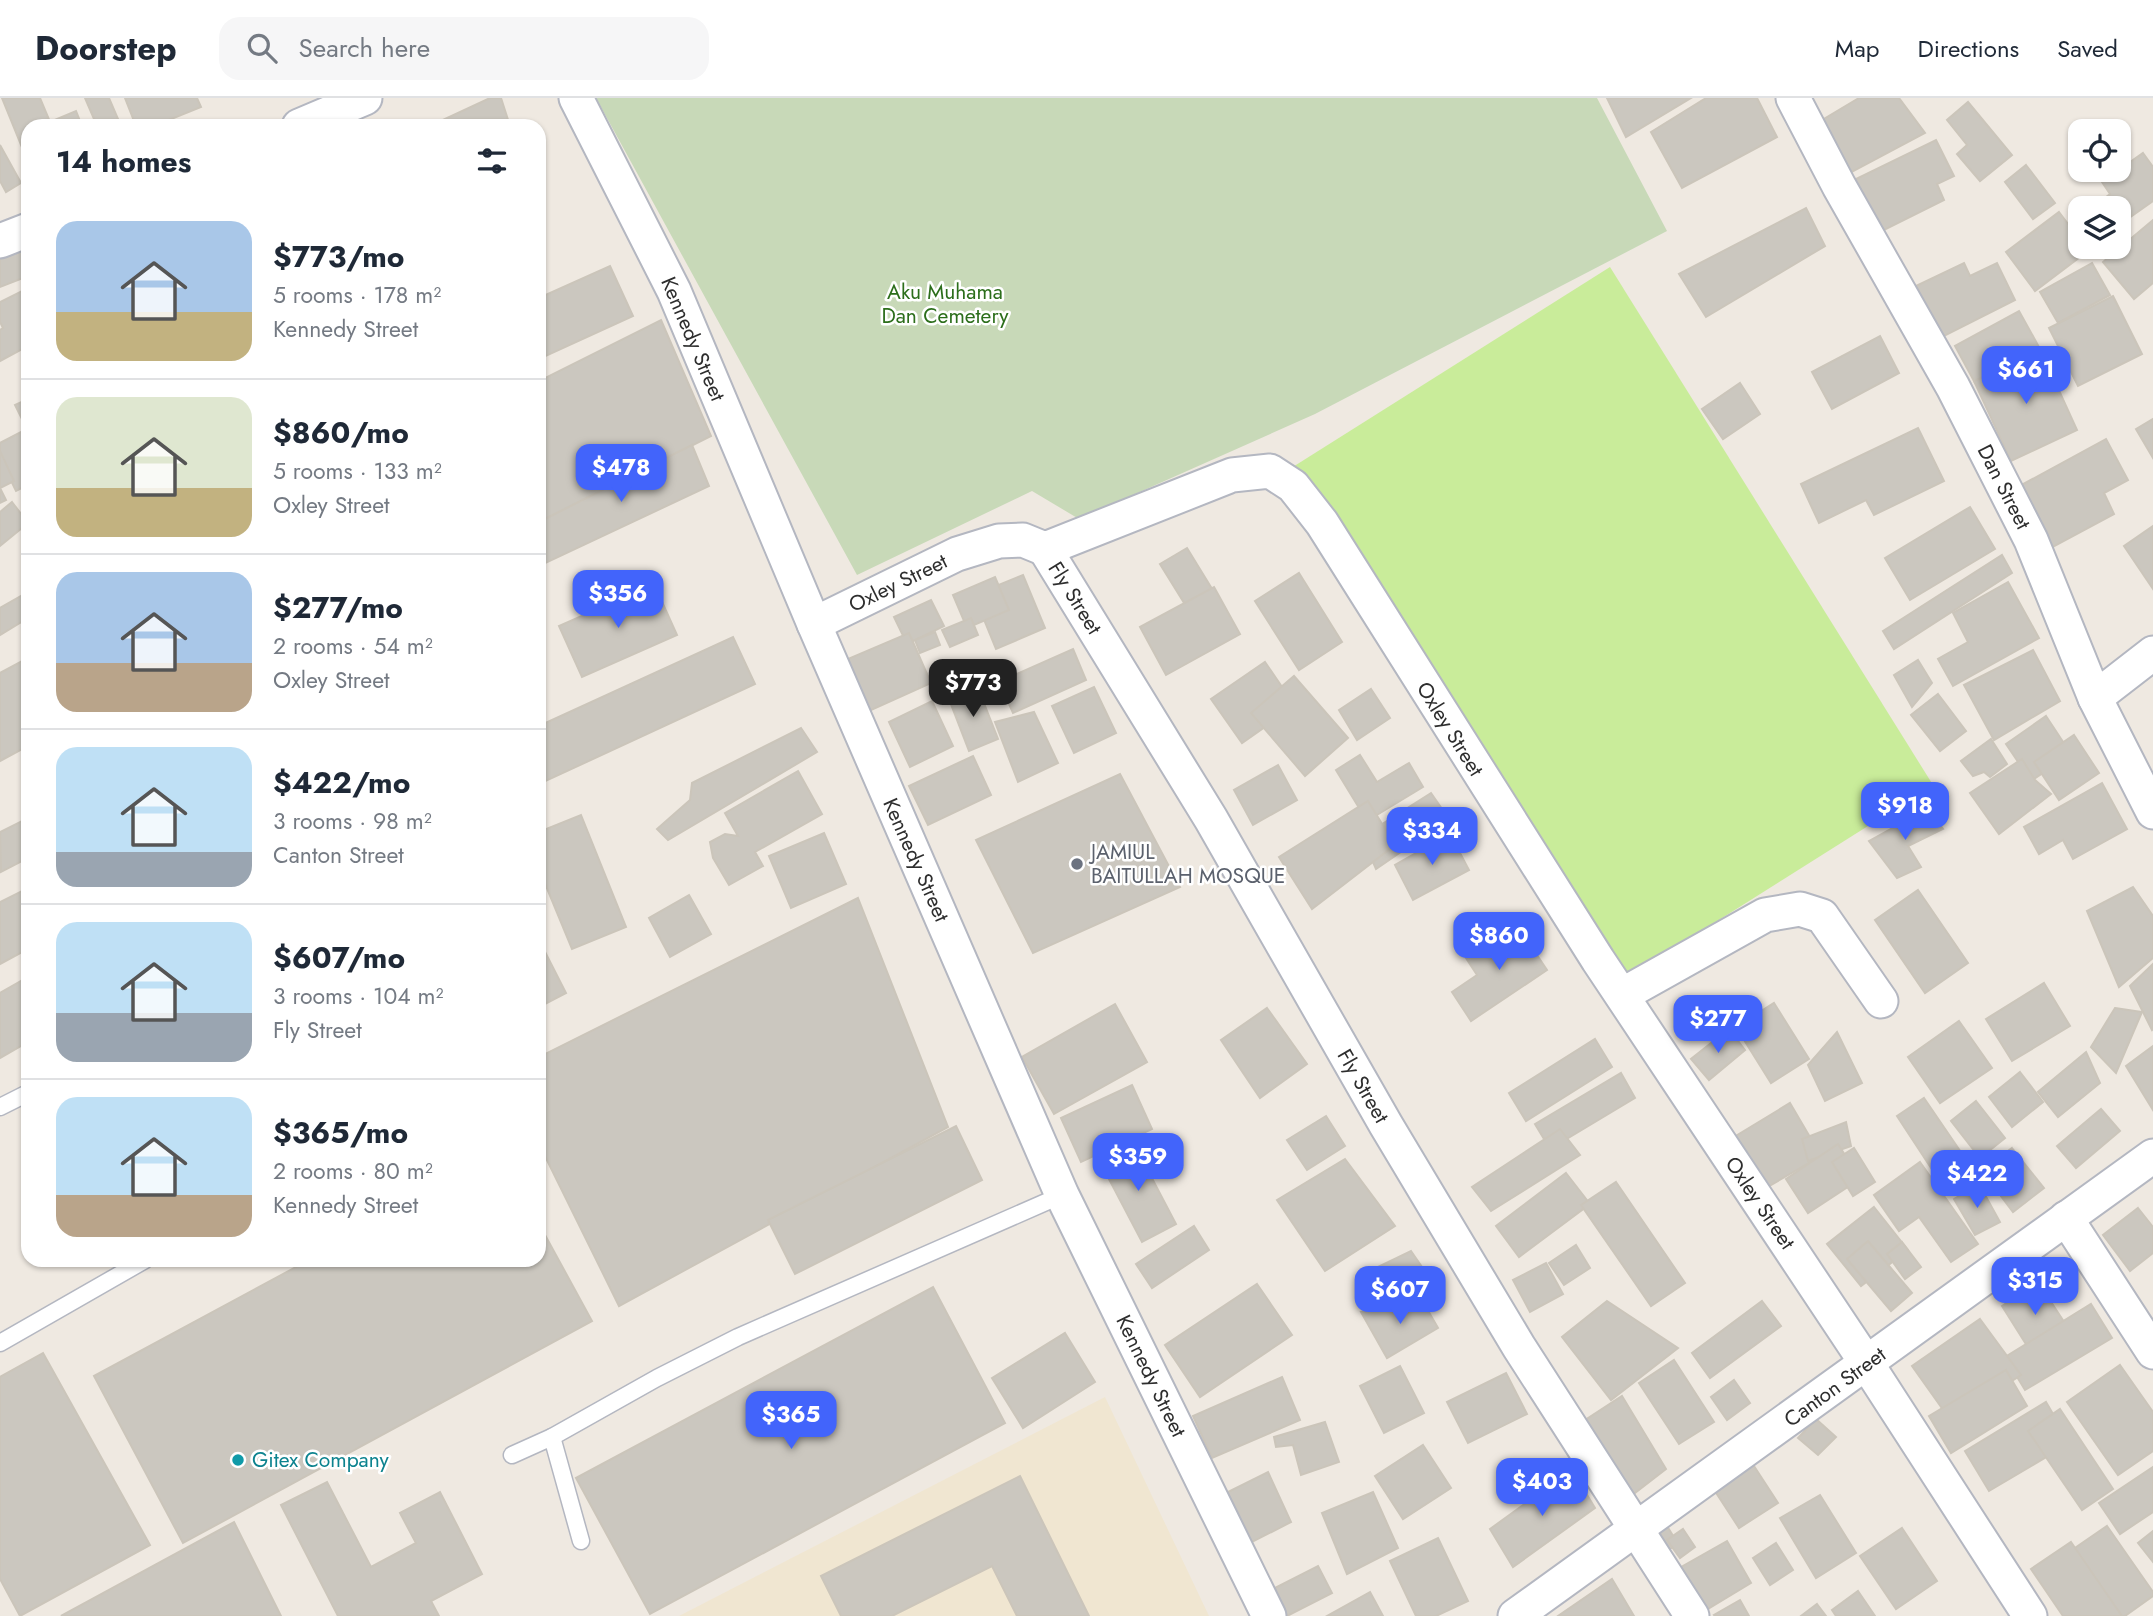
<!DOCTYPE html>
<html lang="en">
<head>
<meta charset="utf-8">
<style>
  :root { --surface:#fff; --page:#f6f6f7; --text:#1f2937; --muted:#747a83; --line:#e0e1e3; --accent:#4264fb }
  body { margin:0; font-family:Jost,sans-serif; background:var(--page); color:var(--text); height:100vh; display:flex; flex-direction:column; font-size:26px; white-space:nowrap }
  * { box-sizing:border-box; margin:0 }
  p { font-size:23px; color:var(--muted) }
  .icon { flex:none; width:38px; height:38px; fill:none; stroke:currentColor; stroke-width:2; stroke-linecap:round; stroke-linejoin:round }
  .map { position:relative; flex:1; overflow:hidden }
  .drawer { position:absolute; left:21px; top:21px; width:525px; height:1148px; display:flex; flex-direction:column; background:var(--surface); border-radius:21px; box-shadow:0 2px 5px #0004 }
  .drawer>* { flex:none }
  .tools { position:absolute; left:2068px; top:21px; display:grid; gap:14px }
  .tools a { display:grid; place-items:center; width:63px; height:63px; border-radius:14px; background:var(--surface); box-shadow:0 2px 5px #0004; font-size:35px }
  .price { position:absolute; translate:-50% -60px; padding:0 16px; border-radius:14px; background:var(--accent); color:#fff; font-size:23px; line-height:46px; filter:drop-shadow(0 2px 4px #0008) }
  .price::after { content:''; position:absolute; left:50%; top:42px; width:21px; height:16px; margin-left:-10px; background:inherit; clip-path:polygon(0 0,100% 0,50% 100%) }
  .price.on { background:#222; color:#fff }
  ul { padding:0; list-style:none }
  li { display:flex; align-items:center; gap:21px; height:175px; padding:0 35px }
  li+li { border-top:2px solid var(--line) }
  li span { display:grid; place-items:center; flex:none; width:196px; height:140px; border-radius:21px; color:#555 }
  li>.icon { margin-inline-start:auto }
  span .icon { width:84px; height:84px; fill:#fffc; stroke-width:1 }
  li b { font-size:30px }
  h2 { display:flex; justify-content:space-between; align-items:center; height:84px; padding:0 35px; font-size:30px }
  header { display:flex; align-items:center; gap:42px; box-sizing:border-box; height:98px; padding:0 35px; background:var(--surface); border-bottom:2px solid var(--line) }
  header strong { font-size:33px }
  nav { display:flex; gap:38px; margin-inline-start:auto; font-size:24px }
  .search { width:490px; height:63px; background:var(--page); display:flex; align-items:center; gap:18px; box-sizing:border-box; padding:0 24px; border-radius:21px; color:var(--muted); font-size:26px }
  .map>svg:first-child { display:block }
</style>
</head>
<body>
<header>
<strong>Doorstep</strong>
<div class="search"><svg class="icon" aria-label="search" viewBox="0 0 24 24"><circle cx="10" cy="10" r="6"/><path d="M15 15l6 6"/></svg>Search here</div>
<nav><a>Map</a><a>Directions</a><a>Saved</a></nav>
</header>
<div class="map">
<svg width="2153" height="1518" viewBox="0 0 2153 1518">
  <rect width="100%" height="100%" fill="#efe9e1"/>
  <polygon fill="#f0e6d1" points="1105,1299 1209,1518 679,1518"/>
  <polygon fill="#c8d9b8" points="596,0 1597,0 1667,133 1315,316 1079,421 1032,393 857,477"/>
  <polygon fill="#c9ec9a" points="1610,169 1933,687 1611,890 1288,372"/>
  <g fill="#cbc7bf" stroke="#cbc5ba" stroke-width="2">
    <polygon points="2,0 40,0 50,24 76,13 82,28 28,28 28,64"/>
    <polygon points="85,0 109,0 121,28 97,28"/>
    <polygon points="125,0 197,0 201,9 154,28 136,28"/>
    <polygon points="490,0 501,0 510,28 430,28"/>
    <polygon points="1607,0 1691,0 1626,39"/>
    <polygon points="1706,0 1757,0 1777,39 1682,90 1651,34"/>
    <polygon points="1859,0 1899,0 1925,35 1846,77 1817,25"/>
    <polygon points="1968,4 2012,57 1980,83 1957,56 1967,47 1947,22"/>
    <polygon points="1936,42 1954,78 1937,86 1944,102 1878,135 1852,83"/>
    <polygon points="0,47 21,85 6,94 0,83"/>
    <polygon points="2143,55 2153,69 2153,103 2119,127 2119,110 2092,110 2110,96 2102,84"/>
    <polygon points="2026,67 2055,105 2033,121 2005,84"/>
    <polygon points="1806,110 1825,148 1706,219 1679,176"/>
    <polygon points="2059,114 2081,143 2081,149 2085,149 2088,153 2035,193 2006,154"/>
    <polygon points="2153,122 2153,185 2134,201 2103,164"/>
    <polygon points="28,150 28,178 0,189 0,161"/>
    <polygon points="1964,165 1970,178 1997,165 2015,202 1942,239 1916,188"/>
    <polygon points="2092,165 2110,197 2058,225 2040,194"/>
    <polygon points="610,168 633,218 539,261 539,200"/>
    <polygon points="28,190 28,248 0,263 0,232 3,230 0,224 0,204"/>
    <polygon points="2113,198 2142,256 2078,288 2049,230"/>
    <polygon points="2019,213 2039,249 1975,285 1955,248"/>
    <polygon points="661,222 711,338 539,424 539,283"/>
    <polygon points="1880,238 1899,275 1832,311 1812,274"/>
    <polygon points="2041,253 2077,332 2011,363 1974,283"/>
    <polygon points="1740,285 1760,316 1723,341 1702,311"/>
    <polygon points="28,301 28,387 16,393 0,360 0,345 27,331 15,307"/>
    <polygon points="2153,321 2153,360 2136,331"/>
    <polygon points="1918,330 1944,383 1874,417 1866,402 1819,425 1801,386"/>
    <polygon points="2106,341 2128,382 2104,395 2114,416 2049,451 2016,390"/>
    <polygon points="692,347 709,388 539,468 539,424"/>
    <polygon points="0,353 14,383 0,390 6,402 0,405"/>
    <polygon points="12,404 28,425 0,448 0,414"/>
    <polygon points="1970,409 1995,451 1910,502 1885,460"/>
    <polygon points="2153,428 2153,491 2124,448"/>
    <polygon points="1187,450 1217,499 1191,516 1160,466"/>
    <polygon points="2002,457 2012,475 1894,551 1883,533"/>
    <polygon points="1299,475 1342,544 1299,572 1255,503"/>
    <polygon points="1023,477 1045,530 996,551 974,497"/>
    <polygon points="995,479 1009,512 967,530 953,497"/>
    <polygon points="2008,484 2039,540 1953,588 1938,561 1968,544 1953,515"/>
    <polygon points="654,486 677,537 582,579 559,528"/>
    <polygon points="1214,489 1240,536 1166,577 1140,529"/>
    <polygon points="28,494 28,520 0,537 0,510"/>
    <polygon points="931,502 944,528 907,546 894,519"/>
    <polygon points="971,520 978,537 950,549 942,532"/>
    <polygon points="935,534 940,547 920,555 915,542"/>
    <polygon points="909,535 931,585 869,613 848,561"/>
    <polygon points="733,539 755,586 539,686 539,628"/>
    <polygon points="1073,551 1086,582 1013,615 999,584"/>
    <polygon points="2033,552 2060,603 1994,642 1964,587"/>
    <polygon points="28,560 28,648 0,663 0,575"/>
    <polygon points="1918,562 1932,585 1912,609 1894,577"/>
    <polygon points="1265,564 1295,608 1242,645 1211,601"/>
    <polygon points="1294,578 1348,640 1305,678 1251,615"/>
    <polygon points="1094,589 1116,635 1074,655 1052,608"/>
    <polygon points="978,590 998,641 969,653 949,601"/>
    <polygon points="1371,591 1390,620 1357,642 1339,612"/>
    <polygon points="1938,596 1966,633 1940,653 1911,617"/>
    <polygon points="932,603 953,648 910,669 889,624"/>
    <polygon points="1034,614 1058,665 1018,684 995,624"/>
    <polygon points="2046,618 2071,656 2031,683 2006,646"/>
    <polygon points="801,630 817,654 668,742 657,731 690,702 692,685"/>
    <polygon points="2074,637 2099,675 2059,702 2034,664"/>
    <polygon points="1991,641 2007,666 1990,679 1984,674 1973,678 1961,663"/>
    <polygon points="1360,657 1377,684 1409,665 1423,689 1367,723 1336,672"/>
    <polygon points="973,658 991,697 928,727 909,688"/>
    <polygon points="2022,661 2035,682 2051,696 1999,736 1970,695"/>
    <polygon points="1278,667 1297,702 1253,727 1234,692"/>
    <polygon points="798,673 822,716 755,754 763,768 729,787 713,760 710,744 725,736 738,738 725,715"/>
    <polygon points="1120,676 1180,789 1033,855 976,742"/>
    <polygon points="2102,685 2127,731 2073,761 2063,742 2039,756 2024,729"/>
    <polygon points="1431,695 1449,721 1376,771 1362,739"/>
    <polygon points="1368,703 1395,747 1312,811 1279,759"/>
    <polygon points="1927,711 1943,731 1908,748 1921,769 1897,780 1869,743"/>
    <polygon points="581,717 626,829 572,851 539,771 539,734"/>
    <polygon points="28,720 28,760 1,774 0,734"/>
    <polygon points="824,735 846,786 791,810 769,758"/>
    <polygon points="1450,736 1469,772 1413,802 1395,767"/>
    <polygon points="2133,789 2153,818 2153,860 2119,889 2087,813"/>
    <polygon points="28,790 28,851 0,866 0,804"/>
    <polygon points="1918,792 1968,865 1925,895 1875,822"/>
    <polygon points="689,797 711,836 670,859 649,820"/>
    <polygon points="858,800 948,1029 619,1208 539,1046 539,959"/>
    <polygon points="1516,826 1547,872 1471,923 1452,894 1477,877 1466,860"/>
    <polygon points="541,846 566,895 539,909 539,847"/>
    <polygon points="2153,866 2153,931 2152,932 2130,888"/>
    <polygon points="28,879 28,944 0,960 0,895"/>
    <polygon points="2044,885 2070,928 2012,963 1986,921"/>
    <polygon points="1774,905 1809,961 1771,985 1736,929"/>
    <polygon points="1115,906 1147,964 1054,1016 1022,959"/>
    <polygon points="1267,910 1307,966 1260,1000 1221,942"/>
    <polygon points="2115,910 2142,914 2116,975 2091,949"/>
    <polygon points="1959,923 1992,970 1940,1005 1908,959"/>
    <polygon points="1729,931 1745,952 1709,982 1691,961"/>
    <polygon points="1837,934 1862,985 1825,1003 1808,967"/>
    <polygon points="1595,941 1612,969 1526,1023 1509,995"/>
    <polygon points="2153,948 2153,1012 2126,968"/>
    <polygon points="2086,954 2100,985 2058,1019 2038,994"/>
    <polygon points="2020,974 2043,1004 2012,1029 1989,999"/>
    <polygon points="1621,975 1635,1000 1550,1051 1535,1026"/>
    <polygon points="1132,987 1152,1031 1081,1064 1061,1020"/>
    <polygon points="1924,1000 1969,1066 1941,1085 1897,1018"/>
    <polygon points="1976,1003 2005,1040 1980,1060 1951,1023"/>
    <polygon points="1790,1005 1821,1058 1759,1094 1729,1042"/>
    <polygon points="2101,1011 2120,1033 2076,1070 2057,1048"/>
    <polygon points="1326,1018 1345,1048 1307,1072 1287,1042"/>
    <polygon points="1846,1024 1851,1048 1808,1063 1802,1041"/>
    <polygon points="956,1028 982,1082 795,1176 768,1122"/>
    <polygon points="1560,1031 1580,1057 1491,1113 1472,1089"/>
    <polygon points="1134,1046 1176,1126 1142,1144 1100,1064"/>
    <polygon points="1838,1046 1860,1081 1808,1115 1786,1081"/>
    <polygon points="1854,1050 1875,1084 1853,1098 1832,1064"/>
    <polygon points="2012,1050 2044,1090 2013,1114 1982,1073"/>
    <polygon points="1345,1061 1395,1128 1325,1173 1277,1102"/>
    <polygon points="1920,1064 1978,1146 1951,1164 1919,1119 1899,1133 1874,1097"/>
    <polygon points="1566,1075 1590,1106 1519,1159 1496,1128"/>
    <polygon points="1616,1084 1685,1185 1651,1208 1581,1107"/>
    <polygon points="1979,1086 2000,1124 1975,1137 1954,1101"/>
    <polygon points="1874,1109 1908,1152 1861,1188 1827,1146"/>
    <polygon points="2138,1110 2153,1129 2153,1155 2130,1173 2103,1137"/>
    <polygon points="539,1126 592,1223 183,1445 94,1278 309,1162 539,1162"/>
    <polygon points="1194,1128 1209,1152 1152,1190 1136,1166"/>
    <polygon points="1868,1143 1912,1195 1891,1213 1847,1161"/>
    <polygon points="1902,1144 1921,1169 1905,1181 1887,1156"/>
    <polygon points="1576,1147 1590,1170 1564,1187 1549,1165"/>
    <polygon points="1411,1153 1433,1185 1399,1204 1378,1169"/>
    <polygon points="1546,1165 1563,1196 1530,1214 1513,1182"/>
    <polygon points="2038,1184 2068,1230 2031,1254 2002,1208"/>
    <polygon points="1257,1186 1292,1237 1200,1299 1165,1247"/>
    <polygon points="933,1189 1005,1325 650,1516 576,1380"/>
    <polygon points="1607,1203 1678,1250 1611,1302 1562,1239"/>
    <polygon points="1762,1203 1781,1228 1710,1280 1692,1255"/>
    <polygon points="1423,1204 1438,1230 1387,1260 1361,1214"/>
    <polygon points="2091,1206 2112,1240 2025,1292 2005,1259"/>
    <polygon points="1980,1221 2021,1277 1951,1323 1912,1268"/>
    <polygon points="1065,1235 1095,1284 1023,1330 992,1280"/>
    <polygon points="43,1255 150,1447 20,1518 0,1481 0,1279"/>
    <polygon points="1674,1262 1714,1324 1679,1346 1639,1285"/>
    <polygon points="2120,1267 2153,1314 2153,1353 2118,1377 2067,1304"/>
    <polygon points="1400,1268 1424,1315 1384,1335 1360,1288"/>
    <polygon points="2006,1272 2027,1308 1951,1355 1929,1318"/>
    <polygon points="1506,1275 1527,1316 1468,1345 1447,1304"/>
    <polygon points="1282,1279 1300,1322 1212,1360 1193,1318"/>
    <polygon points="1734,1282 1750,1305 1727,1322 1711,1299"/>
    <polygon points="1622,1298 1666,1371 1631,1398 1582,1324"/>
    <polygon points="2046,1304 2070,1345 1989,1393 1965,1353"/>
    <polygon points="2060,1311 2113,1391 2082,1412 2028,1333"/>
    <polygon points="1816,1321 1836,1339 1818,1357 1798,1340"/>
    <polygon points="1325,1324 1339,1364 1301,1377 1293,1347 1276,1349 1274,1339"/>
    <polygon points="1423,1347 1451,1390 1403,1421 1375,1378"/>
    <polygon points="1752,1365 1778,1405 1739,1430 1713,1390"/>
    <polygon points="2153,1369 2153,1414 2120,1436 2099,1405"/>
    <polygon points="1572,1372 1595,1410 1513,1469 1490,1431"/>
    <polygon points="1268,1374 1291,1424 1250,1445 1226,1395"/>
    <polygon points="1020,1378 1089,1518 1017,1518 992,1468 892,1518 841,1518 821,1478"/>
    <polygon points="327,1384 371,1469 416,1445 400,1415 440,1394 482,1476 431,1503 439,1518 338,1518 281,1407"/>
    <polygon points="1373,1394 1398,1450 1347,1476 1322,1415"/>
    <polygon points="1820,1397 1856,1455 1816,1480 1780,1420"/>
    <polygon points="234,1424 281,1518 61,1518"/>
    <polygon points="1667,1428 1678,1446 1665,1454 1654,1437"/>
    <polygon points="2107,1428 2153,1494 2153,1498 2125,1518 2118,1518 2072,1452"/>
    <polygon points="1902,1430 1937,1483 1896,1511 1860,1458"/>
    <polygon points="1683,1431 1695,1449 1680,1460 1667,1442"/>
    <polygon points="2153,1433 2153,1464 2138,1445"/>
    <polygon points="1438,1440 1468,1503 1436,1518 1416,1518 1390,1463"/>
    <polygon points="1727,1443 1751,1485 1706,1512 1681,1469"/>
    <polygon points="2071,1444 2122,1518 2063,1518 2031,1471"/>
    <polygon points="1776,1445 1793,1472 1770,1487 1753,1460"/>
    <polygon points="1318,1468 1332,1495 1287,1518 1273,1491"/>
    <polygon points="1612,1481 1634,1518 1558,1518"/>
    <polygon points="1858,1493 1875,1518 1836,1518 1832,1512"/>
    <polygon points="1370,1494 1383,1518 1327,1518"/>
    <polygon points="1740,1502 1749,1518 1715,1518 1714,1517"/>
    <polygon points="1817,1506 1826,1518 1801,1518"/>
  </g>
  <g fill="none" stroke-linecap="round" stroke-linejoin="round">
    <g stroke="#b4b7c1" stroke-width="19">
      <g id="service">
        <polyline points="0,1009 28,995"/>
        <polyline points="0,1245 145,1162"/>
        <polyline points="552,1339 657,1280 738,1239 1062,1097"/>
        <polyline points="512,1357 552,1339 581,1443"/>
      </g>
    </g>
    <g stroke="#b4b7c1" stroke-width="37">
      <g id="minor">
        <polyline points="576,0 674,193 814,526 1062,1097 1269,1518"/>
        <polyline points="1793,0 1839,88 1953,289 2031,442 2095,600 2153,714"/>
        <polyline points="299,28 365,0"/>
        <polyline points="0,143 28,132"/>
        <polyline points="1045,451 1211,721 1386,1027 1519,1249 1692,1518"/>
        <polyline points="814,526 957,456 999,443 1023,442 1045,451 1232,377 1270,373 1293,388 1322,425 1598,862 1867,1266 2030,1518"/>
        <polyline points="2095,600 2153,555"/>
        <polyline points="1622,897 1765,817 1800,811 1822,818 1881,903"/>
        <polyline points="2066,1120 2153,1254"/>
        <polyline points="1515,1518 2153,1058"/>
      </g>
    </g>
    <use href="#service" stroke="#fff" stroke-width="16"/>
    <use href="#minor" stroke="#fff" stroke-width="33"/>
  </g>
  <circle fill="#6b7280" stroke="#fff" stroke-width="2.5" cx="1077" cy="766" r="7"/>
  <circle fill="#0f9aa8" stroke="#fff" stroke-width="2.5" cx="238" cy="1362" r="7"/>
  <g text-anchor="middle" stroke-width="5" stroke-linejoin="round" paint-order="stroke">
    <g font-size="21" fill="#2c6e1b" stroke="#fff">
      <text x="945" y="201">Aku Muhama<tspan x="945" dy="24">Dan Cemetery</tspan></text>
    </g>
    <g font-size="21" fill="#2e2e2e" stroke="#fff">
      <text transform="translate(693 241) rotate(67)" y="7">Kennedy Street</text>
      <text transform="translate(2004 389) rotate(63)" y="7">Dan Street</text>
      <text transform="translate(898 485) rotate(-26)" y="7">Oxley Street</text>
      <text transform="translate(1075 500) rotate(58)" y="7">Fly Street</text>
      <text transform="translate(1450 631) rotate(58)" y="7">Oxley Street</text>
      <text transform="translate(916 762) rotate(66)" y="7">Kennedy Street</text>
      <text transform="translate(1363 988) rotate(60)" y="7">Fly Street</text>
      <text transform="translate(1760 1105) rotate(56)" y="7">Oxley Street</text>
      <text transform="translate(1151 1278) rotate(64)" y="7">Kennedy Street</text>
      <text transform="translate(1835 1289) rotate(-36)" y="7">Canton Street</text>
    </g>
    <g font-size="21" fill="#5b616d" stroke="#fff" text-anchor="start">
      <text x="1091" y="761">JAMIUL<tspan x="1091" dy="24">BAITULLAH MOSQUE</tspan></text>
    </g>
    <g font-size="21" fill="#0d838f" stroke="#fff" text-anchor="start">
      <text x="252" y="1369">Gitex Company</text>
    </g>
  </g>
</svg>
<div class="tools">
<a><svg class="icon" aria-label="locate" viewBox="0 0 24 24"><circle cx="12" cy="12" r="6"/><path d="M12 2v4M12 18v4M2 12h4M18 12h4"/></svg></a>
<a><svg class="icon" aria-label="layers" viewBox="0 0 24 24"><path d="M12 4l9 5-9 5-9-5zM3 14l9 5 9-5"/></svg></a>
</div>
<b class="price" style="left:2026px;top:308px">$661</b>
<b class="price" style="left:621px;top:406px">$478</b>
<b class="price" style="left:618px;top:532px">$356</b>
<b class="price on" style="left:973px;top:621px">$773</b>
<b class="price" style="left:1905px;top:744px">$918</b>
<b class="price" style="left:1432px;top:769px">$334</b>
<b class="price" style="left:1499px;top:874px">$860</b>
<b class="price" style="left:1718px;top:957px">$277</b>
<b class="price" style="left:1138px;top:1095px">$359</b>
<b class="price" style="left:1977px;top:1112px">$422</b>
<b class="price" style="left:2035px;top:1219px">$315</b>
<b class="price" style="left:1400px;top:1228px">$607</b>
<b class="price" style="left:791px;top:1353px">$365</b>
<b class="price" style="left:1542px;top:1420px">$403</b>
<section class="drawer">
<h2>14 homes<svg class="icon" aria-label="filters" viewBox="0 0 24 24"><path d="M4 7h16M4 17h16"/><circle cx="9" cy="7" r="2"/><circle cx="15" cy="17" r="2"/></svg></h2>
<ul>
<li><span style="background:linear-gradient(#a9c7e8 65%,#c2b280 0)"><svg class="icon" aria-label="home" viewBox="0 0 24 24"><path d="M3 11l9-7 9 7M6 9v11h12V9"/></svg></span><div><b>$773/mo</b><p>5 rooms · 178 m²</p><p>Kennedy Street</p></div></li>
<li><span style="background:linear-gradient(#dfe7d0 65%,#c2b280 0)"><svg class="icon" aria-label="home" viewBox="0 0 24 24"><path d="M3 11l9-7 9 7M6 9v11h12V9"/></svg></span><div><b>$860/mo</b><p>5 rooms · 133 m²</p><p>Oxley Street</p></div></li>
<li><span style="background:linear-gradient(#a9c7e8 65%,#b9a48a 0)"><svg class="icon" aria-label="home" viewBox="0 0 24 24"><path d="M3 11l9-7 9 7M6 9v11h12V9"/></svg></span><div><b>$277/mo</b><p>2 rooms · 54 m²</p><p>Oxley Street</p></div></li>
<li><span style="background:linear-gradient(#bfe0f5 75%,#9aa5b1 0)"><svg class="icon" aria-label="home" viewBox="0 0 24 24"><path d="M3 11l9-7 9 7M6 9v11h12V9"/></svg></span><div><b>$422/mo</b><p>3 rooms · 98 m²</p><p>Canton Street</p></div></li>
<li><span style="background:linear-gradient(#bfe0f5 65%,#9aa5b1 0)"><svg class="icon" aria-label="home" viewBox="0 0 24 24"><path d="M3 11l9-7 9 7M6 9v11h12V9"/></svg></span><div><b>$607/mo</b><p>3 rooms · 104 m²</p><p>Fly Street</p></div></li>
<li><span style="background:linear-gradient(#bfe0f5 70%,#b9a48a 0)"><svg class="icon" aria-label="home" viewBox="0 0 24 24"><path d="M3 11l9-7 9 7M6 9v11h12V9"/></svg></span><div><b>$365/mo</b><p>2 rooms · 80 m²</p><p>Kennedy Street</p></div></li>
</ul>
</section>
</div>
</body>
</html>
